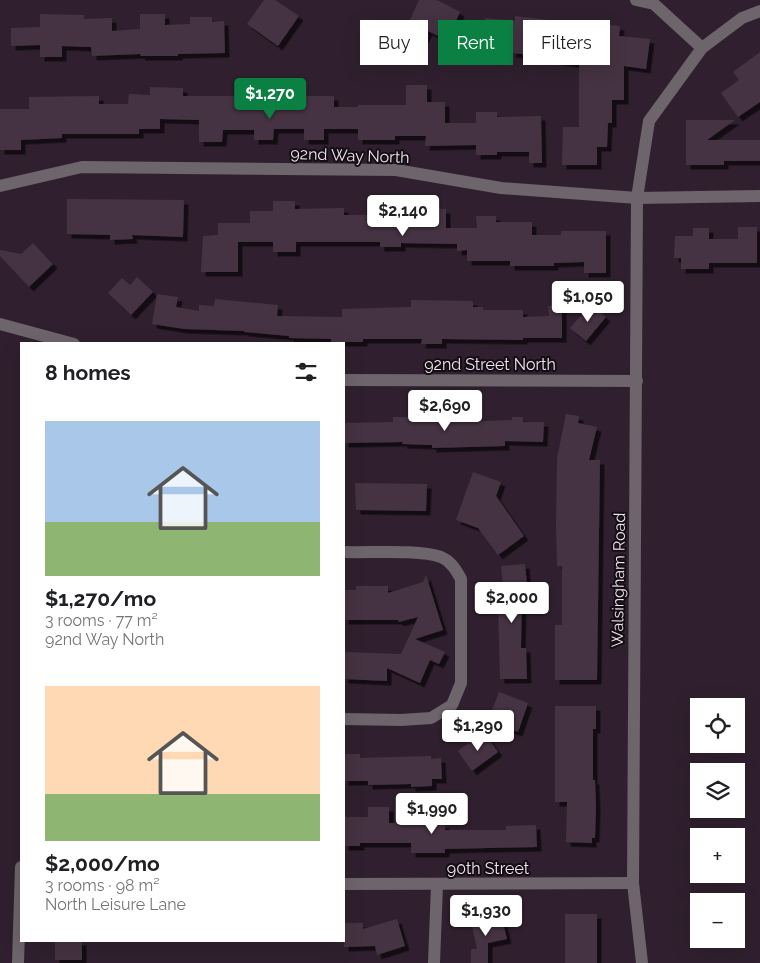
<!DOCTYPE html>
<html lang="en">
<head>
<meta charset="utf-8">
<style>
  :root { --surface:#fff; --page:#f2f2f2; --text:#202124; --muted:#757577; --accent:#0b8043 }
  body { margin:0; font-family:Raleway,sans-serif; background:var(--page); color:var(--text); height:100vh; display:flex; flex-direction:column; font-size:19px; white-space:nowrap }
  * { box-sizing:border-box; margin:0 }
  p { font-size:16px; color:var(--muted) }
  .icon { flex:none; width:28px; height:28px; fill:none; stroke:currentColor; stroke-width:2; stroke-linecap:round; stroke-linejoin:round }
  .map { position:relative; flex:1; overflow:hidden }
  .details { position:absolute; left:20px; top:342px; width:325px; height:600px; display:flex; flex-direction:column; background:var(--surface); border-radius:0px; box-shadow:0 5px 20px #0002 }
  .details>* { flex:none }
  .top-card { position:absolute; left:360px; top:20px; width:325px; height:45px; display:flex; gap:10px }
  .buttons { position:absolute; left:690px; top:698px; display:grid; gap:10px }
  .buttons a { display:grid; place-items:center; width:55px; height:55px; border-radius:0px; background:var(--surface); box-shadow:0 5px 20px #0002; font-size:25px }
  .price { position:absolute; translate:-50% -42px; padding:0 11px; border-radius:5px; background:#fff; color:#222; font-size:16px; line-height:32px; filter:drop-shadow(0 1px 2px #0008) }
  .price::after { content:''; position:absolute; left:50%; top:30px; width:15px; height:11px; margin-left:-8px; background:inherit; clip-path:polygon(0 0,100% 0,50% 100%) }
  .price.active { background:var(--accent); color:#fff }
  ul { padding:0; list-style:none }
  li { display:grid; align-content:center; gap:10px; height:265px; padding:0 25px }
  li span { display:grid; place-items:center; height:155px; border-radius:0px; color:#555 }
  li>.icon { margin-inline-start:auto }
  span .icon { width:90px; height:90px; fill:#fffc; stroke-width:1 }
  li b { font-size:21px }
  h2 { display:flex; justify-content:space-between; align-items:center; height:60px; padding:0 25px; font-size:21px }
  .pill { padding:0 18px; border-radius:0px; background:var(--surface); box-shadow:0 5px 20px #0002; font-size:18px; line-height:45px }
  .pill.active { background:var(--accent); color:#fff }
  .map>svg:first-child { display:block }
</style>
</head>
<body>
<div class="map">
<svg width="760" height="963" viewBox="0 0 760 963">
  <defs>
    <filter id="shadow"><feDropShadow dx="4.5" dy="4.5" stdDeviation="0" flood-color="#0009"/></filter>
  </defs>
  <rect width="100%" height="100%" fill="#30202f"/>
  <g fill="#453343" filter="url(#shadow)">
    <polygon points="264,0 275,0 299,16 278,46 247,24"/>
    <polygon points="419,0 437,0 460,12 455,23 484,27 485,18 515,21 515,16 600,26 600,24 620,26 619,36 650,39 646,69 624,66 624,100 612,100 612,123 608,123 607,147 597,147 597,165 562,165 563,127 579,127 579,64 552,60 552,57 511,53 512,49 484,46 483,53 461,50 461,47 428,31 423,40 405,31"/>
    <polygon points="40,14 84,15 84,19 112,18 112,31 140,29 140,14 165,14 165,25 190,24 190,17 212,17 212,22 224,21 225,53 178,54 178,56 141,56 140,54 92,56 91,47 62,46 62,57 40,57 40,45 11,46 11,28 40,27"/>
    <polygon points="760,52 760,102 738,117 721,93 739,80 733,72"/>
    <polygon points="406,85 427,85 427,102 445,102 445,123 476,123 476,112 497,112 497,117 541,116 542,163 529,163 529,152 497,152 497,155 476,155 476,145 425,146 426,136 395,136 395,140 358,140 358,129 324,129 324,140 304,140 304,129 274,129 273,140 254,140 254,130 223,130 222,142 199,142 199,120 160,119 160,129 139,129 139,134 62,134 62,138 21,140 21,150 0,150 0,109 29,109 29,97 99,96 99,104 128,104 129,94 150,95 150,87 183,88 183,96 334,96 334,107 358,107 358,105 406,105"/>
    <polygon points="686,120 735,120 707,140 760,140 760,161 724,161 724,165 686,165"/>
    <polygon points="67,199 184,200 183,237 132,235 133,239 110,240 110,235 67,234"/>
    <polygon points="273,201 295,201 295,209 344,208 344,215 380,215 380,204 401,204 401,216 427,217 427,208 446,209 446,228 477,228 476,216 496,216 496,222 532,222 532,235 561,235 561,231 606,231 606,273 584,273 584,262 554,263 554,266 510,266 510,261 467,261 467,250 457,251 457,244 401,243 401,247 380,247 380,242 296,242 296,252 273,252 273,242 238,242 238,272 201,272 203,236 218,235 218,223 250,223 250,211 273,211"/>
    <polygon points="738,227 757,227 757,263 709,263 709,269 681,269 681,258 674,258 675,236 693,236 693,228 709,228 709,239 738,239"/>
    <polygon points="33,243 53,264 29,287 0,256 0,250 21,254"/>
    <polygon points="137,277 153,292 131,315 108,293 122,278 130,285"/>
    <polygon points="157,294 178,297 176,307 199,311 199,305 214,306 215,299 278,305 277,316 342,317 342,309 411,307 411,300 473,301 473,307 483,307 483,310 523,310 523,317 549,316 548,306 562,306 562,338 523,338 523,340 442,339 442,344 421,344 422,339 363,339 363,342 331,342 331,339 289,338 289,336 244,332 244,331 184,329 152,324"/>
    <polygon points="591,304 606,317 586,341 570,328"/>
    <polygon points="566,414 579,416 578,423 597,427 589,460 600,460 597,680 555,680 555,625 562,625 562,566 557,566 556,525 557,458"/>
    <polygon points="393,417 425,417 425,421 463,419 463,422 512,420 512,417 523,417 523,422 544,422 543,442 505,441 505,446 432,448 432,445 402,444 403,442 344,443 344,423 393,422"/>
    <polygon points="473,472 501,482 496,496 524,536 498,555 478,528 456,520"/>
    <polygon points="355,483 427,484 426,511 356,510"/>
    <polygon points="525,564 528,595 522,596 521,648 526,648 527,679 500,679 498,607 505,607 501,566"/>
    <polygon points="426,575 443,630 415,639 445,652 439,664 430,660 420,683 387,668 387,681 344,679 344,652 401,654 418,617 399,622 398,620 344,620 344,590 356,590 356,586 388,586 388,593 423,582"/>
    <polygon points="499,692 528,703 518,732 488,721"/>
    <polygon points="555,706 596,706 596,729 593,729 593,780 595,780 596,807 595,838 592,838 592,843 566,842 567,802 555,802"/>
    <polygon points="484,732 498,752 472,771 458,751"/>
    <polygon points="344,754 360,754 360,758 431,756 431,759 441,758 442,779 432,779 432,786 411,787 411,784 368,785 368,781 344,781"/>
    <polygon points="368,807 389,807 389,823 445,824 445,830 506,830 506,826 536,825 537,847 445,849 445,853 411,853 411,843 360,843 360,846 344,846 344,817 368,817"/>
    <rect x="565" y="914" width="32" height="49"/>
    <polygon points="501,915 507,939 488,943 488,963 471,963 471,949 477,949 471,921"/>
    <polygon points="397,919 405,946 377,955 375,946 344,947 344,923 363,923 363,929"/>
    <rect x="55" y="941" width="27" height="19"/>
  </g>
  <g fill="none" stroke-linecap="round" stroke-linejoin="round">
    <g stroke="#6d646c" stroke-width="12">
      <polyline points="636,0 654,4 702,48"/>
      <polyline points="0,186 82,167 396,170 501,188 637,198 760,196"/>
      <polyline points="0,324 74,344"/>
      <polyline points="344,380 637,381"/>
      <path d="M 344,552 C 370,553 418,549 441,557 C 451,561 456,570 461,579 L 461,683 L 452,705 L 431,718 L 401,720 L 344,719"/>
      <polyline points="344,884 633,883"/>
      <polyline points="18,963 21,867"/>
      <polyline points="434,963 437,885"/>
      <polyline points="642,963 633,883 637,198 649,121 702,48 742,18 760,11"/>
    </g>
  </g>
  <g text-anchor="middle" stroke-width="4" stroke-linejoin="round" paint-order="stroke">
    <g font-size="16" fill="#f1e6f0" stroke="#140d13">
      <text transform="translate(350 155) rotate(2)" y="6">92nd Way North</text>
      <text x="490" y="370">92nd Street North</text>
      <text transform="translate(618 580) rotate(-89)" y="6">Walsingham Road</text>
      <text x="488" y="874">90th Street</text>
    </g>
  </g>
</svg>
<div class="buttons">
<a><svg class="icon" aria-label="locate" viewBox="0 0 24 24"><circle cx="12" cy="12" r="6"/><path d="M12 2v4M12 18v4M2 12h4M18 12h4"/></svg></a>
<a><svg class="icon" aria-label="layers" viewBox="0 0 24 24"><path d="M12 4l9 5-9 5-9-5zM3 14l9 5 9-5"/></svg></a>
<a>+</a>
<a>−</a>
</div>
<b class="price active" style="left:270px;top:120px">$1,270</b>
<b class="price" style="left:403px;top:237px">$2,140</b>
<b class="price" style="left:588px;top:323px">$1,050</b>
<b class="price" style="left:445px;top:432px">$2,690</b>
<b class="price" style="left:512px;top:624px">$2,000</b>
<b class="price" style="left:478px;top:752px">$1,290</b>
<b class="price" style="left:432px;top:835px">$1,990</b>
<b class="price" style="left:486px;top:937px">$1,930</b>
<div class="top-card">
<a class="pill">Buy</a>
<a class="pill active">Rent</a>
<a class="pill">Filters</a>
</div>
<section class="details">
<h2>8 homes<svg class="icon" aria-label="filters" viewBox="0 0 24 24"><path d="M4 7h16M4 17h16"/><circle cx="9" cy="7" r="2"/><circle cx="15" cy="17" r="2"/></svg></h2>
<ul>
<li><span style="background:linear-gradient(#a9c7e8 65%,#8fb573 0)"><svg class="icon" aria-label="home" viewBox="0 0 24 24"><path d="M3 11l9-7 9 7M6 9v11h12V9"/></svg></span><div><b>$1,270/mo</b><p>3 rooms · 77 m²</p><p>92nd Way North</p></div></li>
<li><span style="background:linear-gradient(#ffd9b3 70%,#8fb573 0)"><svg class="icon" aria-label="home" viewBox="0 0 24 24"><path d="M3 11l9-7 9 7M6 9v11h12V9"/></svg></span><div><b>$2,000/mo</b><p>3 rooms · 98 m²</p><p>North Leisure Lane</p></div></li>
</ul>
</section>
</div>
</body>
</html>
